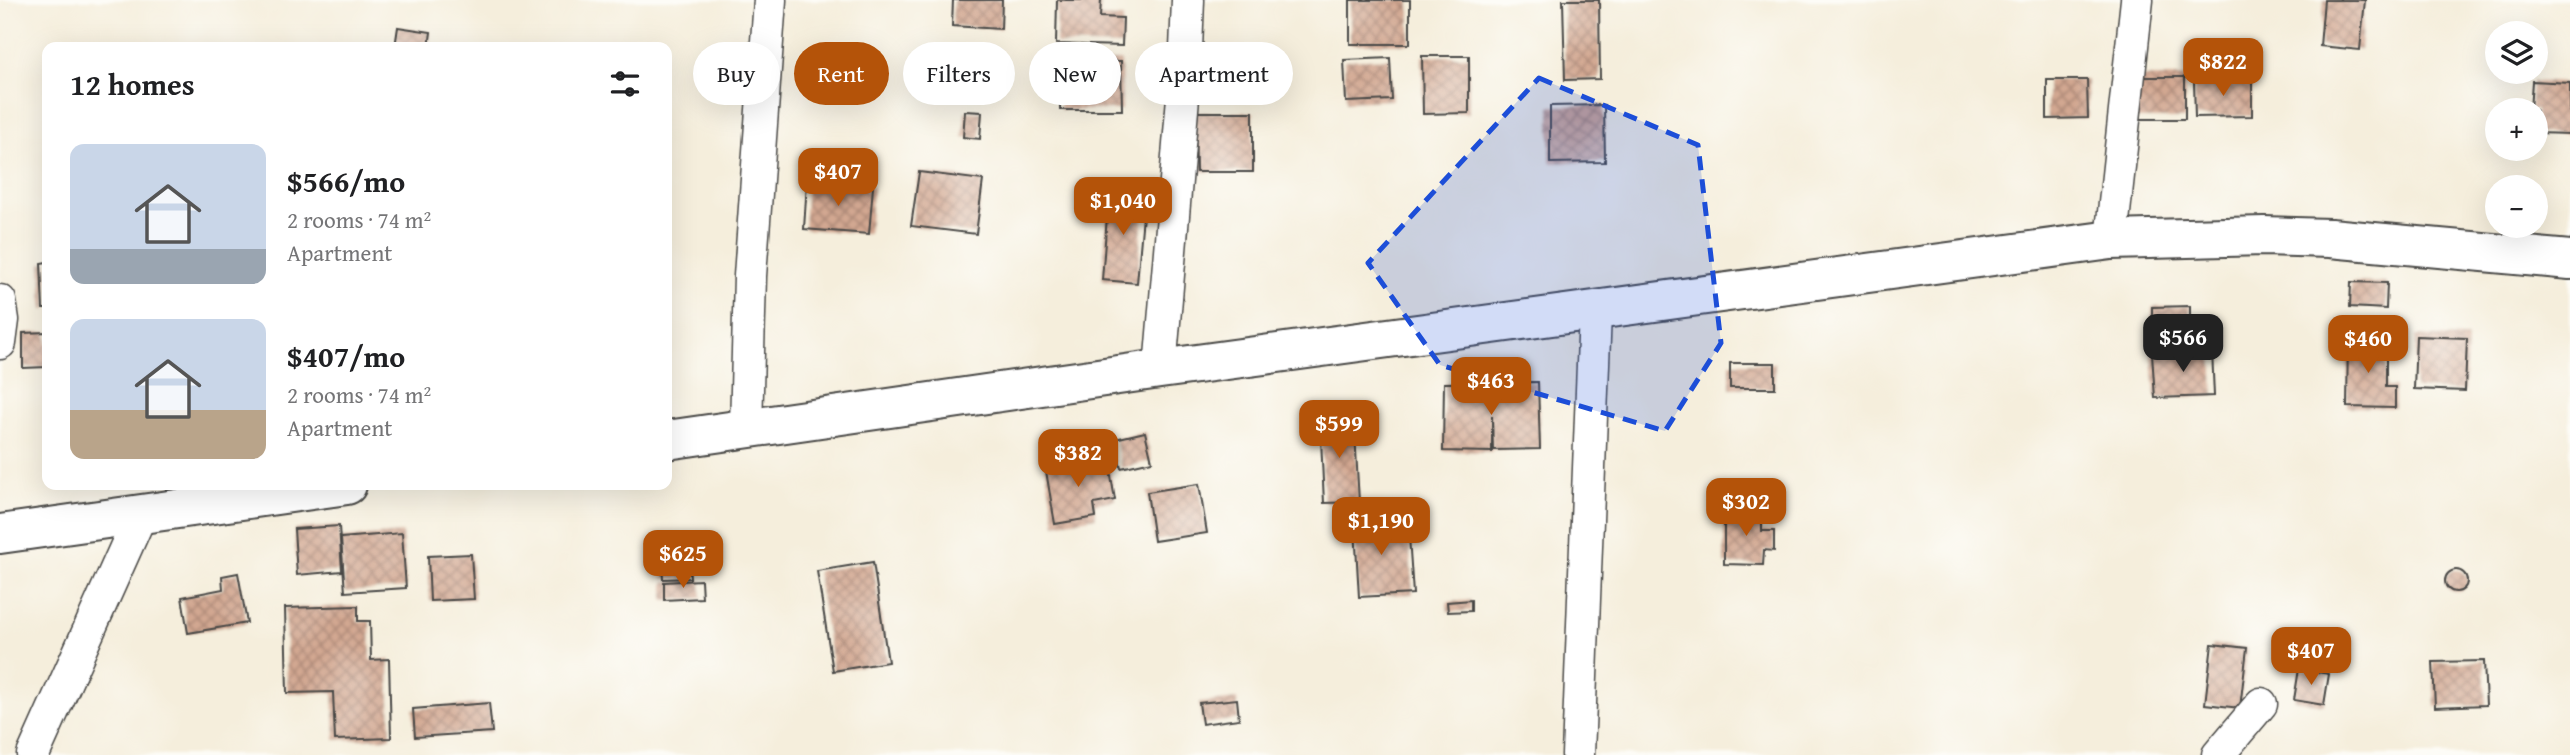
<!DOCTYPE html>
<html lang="en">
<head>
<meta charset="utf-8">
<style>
  :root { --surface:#fff; --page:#f6f6f6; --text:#202124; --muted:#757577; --accent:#b45309 }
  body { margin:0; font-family:"Gentium Book Plus",serif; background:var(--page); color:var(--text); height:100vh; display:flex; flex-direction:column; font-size:26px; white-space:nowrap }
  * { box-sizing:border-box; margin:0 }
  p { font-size:23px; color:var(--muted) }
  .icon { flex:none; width:38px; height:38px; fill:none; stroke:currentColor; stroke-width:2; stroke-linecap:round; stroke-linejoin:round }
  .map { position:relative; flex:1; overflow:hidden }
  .drawer { position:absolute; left:42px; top:42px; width:630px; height:448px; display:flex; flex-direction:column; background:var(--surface); border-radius:14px; box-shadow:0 7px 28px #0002 }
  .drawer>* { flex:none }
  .hud { position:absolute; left:693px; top:42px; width:665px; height:63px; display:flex; gap:14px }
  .tools { position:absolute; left:2485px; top:21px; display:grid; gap:14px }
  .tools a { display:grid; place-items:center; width:63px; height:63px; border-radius:50%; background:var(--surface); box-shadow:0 7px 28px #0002; font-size:35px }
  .price { position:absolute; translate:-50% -60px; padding:0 16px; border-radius:14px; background:var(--accent); color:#fff; font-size:23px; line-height:46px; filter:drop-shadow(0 2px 4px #0008) }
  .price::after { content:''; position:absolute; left:50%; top:42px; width:21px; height:16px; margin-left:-10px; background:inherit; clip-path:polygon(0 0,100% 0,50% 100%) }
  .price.on { background:#222; color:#fff }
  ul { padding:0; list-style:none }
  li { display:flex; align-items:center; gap:21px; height:175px; padding:0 28px }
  li span { display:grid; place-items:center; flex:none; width:196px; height:140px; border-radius:14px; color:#555 }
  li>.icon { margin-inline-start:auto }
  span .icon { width:84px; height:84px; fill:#fffc; stroke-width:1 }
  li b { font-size:30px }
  h2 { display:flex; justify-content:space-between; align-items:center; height:84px; padding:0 28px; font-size:30px }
  .chip { padding:0 24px; border-radius:32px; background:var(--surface); box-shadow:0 7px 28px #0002; font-size:24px; line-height:63px }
  .chip.on { background:var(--accent); color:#fff }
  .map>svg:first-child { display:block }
</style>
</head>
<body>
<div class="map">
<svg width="2570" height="755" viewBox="0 0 2570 755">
  <defs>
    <pattern id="building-cross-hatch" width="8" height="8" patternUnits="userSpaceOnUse" patternTransform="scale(1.75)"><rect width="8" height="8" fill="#d2a791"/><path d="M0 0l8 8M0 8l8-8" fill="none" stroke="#ab8877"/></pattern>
  </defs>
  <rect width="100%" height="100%" fill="#fdfcf7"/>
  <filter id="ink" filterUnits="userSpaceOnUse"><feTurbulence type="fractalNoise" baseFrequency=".0143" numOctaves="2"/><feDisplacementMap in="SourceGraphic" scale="14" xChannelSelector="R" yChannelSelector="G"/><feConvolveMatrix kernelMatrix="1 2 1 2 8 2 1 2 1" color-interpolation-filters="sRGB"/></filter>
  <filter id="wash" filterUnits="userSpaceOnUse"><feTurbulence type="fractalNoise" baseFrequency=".00686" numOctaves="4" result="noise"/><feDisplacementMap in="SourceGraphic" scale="28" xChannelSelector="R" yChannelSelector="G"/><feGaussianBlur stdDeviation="1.57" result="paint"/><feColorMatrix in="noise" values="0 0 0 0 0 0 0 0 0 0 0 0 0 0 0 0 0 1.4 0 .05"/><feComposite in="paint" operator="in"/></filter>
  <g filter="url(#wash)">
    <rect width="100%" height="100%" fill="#f5eedc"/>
    <g id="blocks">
      <g fill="url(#building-cross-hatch)">
        <polygon points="953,0 1002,0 1001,29 952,26"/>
        <polygon points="1057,0 1101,0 1100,17 1123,18 1122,46 1056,44"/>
        <rect x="1350" y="0" width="60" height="44"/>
        <polygon points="1563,0 1599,0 1600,79 1565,80"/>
        <polygon points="2324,0 2365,0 2360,50 2320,46"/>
        <polygon points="398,27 431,32 429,47 395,47"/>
        <polygon points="1422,56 1469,56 1469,113 1423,114"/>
        <polygon points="1390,58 1392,100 1346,102 1344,60"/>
        <polygon points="1060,61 1121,61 1122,110 1060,110"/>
        <rect x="2131" y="77" width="54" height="42"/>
        <polygon points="2047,80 2087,80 2088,118 2047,119"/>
        <polygon points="2252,80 2252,116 2195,117 2194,81"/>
        <polygon points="2532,81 2570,83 2570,134 2536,133 2536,110 2530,110"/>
        <polygon points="1604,105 1605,162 1550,163 1550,106"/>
        <polygon points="965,111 982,112 980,139 963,137"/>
        <polygon points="1195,112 1253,112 1253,172 1196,172"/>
        <polygon points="919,172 983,180 976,234 911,226"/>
        <polygon points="807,182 873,187 869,234 804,229"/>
        <polygon points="1109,191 1145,193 1137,283 1102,280"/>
        <polygon points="47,262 47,309 43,309 41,263"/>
        <polygon points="2351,282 2387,283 2386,309 2350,307"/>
        <polygon points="2190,306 2190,338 2152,338 2152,307"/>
        <polygon points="47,332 47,367 23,368 23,333"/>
        <polygon points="2416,336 2467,338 2465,391 2414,389"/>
        <polygon points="2348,339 2386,340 2386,387 2395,387 2395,408 2347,407"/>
        <polygon points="2212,350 2214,396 2155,398 2152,353"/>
        <rect x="1730" y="363" width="45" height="25"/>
        <polygon points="1538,382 1540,449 1493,450 1492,415 1492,452 1443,451 1444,383"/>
        <polygon points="1354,416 1359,502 1324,503 1320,417"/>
        <polygon points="1145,432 1152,461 1121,468 1115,439"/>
        <polygon points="1091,457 1092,466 1109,464 1115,500 1094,504 1096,517 1055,524 1045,465"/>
        <polygon points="1199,484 1207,533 1154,541 1147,492"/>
        <polygon points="1385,509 1386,538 1409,536 1413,594 1359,597 1354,511"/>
        <polygon points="1724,510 1762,510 1762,531 1774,531 1774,551 1764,550 1763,565 1724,564"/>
        <polygon points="339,526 342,571 297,575 294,529"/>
        <polygon points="402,533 406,588 345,592 341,538"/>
        <polygon points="694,541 695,560 659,563 658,543"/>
        <polygon points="471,554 474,599 430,601 428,556"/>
        <polygon points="873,562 888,662 833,671 817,571"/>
        <polygon points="689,563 690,578 663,579 662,565"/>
        <circle cx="2456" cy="581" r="11"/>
        <polygon points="238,573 247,623 188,633 182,597 223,589 222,576"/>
        <polygon points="701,580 702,598 664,600 664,582"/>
        <polygon points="1471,600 1471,611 1448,612 1447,602"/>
        <polygon points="358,606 358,621 370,621 371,660 389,659 391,738 335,740 333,692 287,693 285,608"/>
        <polygon points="2212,644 2247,648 2240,708 2205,704"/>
        <polygon points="2484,661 2486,705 2435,707 2433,662"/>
        <polygon points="2299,669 2329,674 2324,705 2294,700"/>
        <polygon points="1237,699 1239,719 1202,724 1199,703"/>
        <polygon points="489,703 492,732 415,737 413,709"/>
      </g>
    </g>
  </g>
  <g filter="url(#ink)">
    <use href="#blocks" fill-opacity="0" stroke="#494846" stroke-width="2"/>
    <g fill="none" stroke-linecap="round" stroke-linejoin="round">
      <g stroke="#494846" stroke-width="35">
        <g id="minor">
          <polyline points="2111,240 2137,0"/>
          <polyline points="0,301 3,320 0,343"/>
          <polyline points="1160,369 1185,74 1188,0"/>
          <polyline points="746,428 750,276 770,0"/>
          <polyline points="33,755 141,514"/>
          <polyline points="1578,755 1595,312"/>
          <polyline points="2218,755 2261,704"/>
        </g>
      </g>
      <g stroke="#494846" stroke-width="42">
        <g id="tertiary">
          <polyline points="667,440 1160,369 2111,240 2264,236 2330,238 2570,260"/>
          <polyline points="0,534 347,485"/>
        </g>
      </g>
      <use href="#minor" stroke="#fff" stroke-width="32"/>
      <use href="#tertiary" stroke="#fff" stroke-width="38"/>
    </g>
  </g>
  <path fill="#1d4ed8" fill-opacity="0.2" stroke="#1d4ed8" stroke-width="5" stroke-dasharray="14 9" stroke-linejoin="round" d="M 1539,78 L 1698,145 L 1721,343 L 1665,431 L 1440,365 L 1368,263 Z"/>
</svg>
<div class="tools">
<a><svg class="icon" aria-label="layers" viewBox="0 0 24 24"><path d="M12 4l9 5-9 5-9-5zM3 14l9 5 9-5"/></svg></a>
<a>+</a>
<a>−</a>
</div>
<b class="price" style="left:2223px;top:98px">$822</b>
<b class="price" style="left:838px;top:208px">$407</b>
<b class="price" style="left:1123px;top:237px">$1,040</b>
<b class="price on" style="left:2183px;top:374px">$566</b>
<b class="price" style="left:2368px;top:375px">$460</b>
<b class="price" style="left:1491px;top:417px">$463</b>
<b class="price" style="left:1339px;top:460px">$599</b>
<b class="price" style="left:1078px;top:489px">$382</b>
<b class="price" style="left:1746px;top:538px">$302</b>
<b class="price" style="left:1381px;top:557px">$1,190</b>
<b class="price" style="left:683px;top:590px">$625</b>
<b class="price" style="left:2311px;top:687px">$407</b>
<div class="hud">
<a class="chip">Buy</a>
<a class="chip on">Rent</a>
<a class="chip">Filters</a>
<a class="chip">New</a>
<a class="chip">Apartment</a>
</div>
<section class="drawer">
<h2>12 homes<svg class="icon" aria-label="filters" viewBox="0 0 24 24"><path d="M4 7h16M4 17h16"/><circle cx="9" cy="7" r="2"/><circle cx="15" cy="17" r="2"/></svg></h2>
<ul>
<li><span style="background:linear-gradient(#c9d6e8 75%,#9aa5b1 0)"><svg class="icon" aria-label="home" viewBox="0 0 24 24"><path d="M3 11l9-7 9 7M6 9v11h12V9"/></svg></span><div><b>$566/mo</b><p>2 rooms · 74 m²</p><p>Apartment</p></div></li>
<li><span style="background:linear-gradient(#c9d6e8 65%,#b9a48a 0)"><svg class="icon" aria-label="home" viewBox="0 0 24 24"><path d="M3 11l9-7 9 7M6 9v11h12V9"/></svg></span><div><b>$407/mo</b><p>2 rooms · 74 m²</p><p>Apartment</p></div></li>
</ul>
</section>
</div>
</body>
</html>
